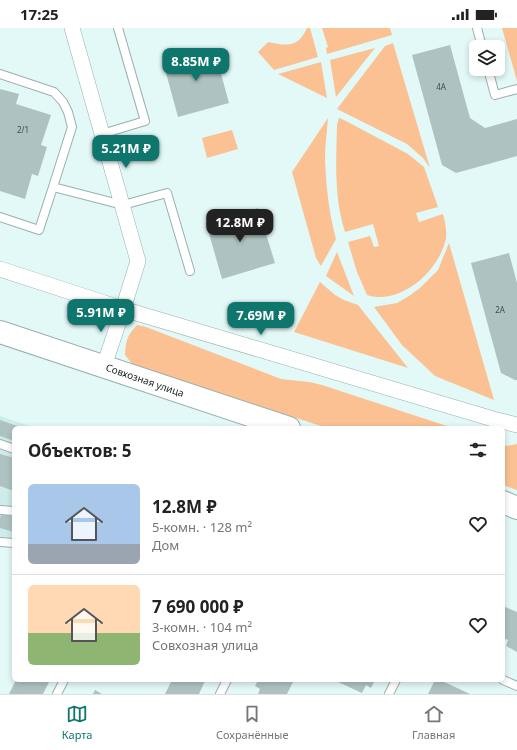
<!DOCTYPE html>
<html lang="ru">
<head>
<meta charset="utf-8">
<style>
  :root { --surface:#fff; --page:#f2f2f2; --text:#222; --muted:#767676; --line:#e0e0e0; --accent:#0f766e }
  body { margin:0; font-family:"Noto Sans",sans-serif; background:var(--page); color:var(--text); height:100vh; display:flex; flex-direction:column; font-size:15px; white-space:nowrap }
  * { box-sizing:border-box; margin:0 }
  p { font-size:13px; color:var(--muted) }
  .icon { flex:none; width:22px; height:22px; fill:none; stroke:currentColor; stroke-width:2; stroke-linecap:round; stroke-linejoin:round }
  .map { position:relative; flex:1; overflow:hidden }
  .panel { position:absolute; left:12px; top:398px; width:493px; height:256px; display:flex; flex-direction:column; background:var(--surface); border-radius:6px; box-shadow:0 2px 6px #0003 }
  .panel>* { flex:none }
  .controls { position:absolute; left:469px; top:12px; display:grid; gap:8px }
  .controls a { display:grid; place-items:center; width:36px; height:36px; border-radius:6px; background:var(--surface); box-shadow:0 2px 6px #0003; font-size:20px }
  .price { position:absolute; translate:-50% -34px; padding:0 9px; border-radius:8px; background:var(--accent); color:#fff; font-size:13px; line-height:26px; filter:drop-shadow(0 1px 2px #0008) }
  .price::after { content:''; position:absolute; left:50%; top:24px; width:12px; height:9px; margin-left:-6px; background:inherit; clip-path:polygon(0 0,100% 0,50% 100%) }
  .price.selected { background:#222; color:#fff }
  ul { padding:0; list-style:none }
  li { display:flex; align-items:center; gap:12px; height:100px; padding:0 16px }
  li+li { border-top:1px solid var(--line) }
  li span { display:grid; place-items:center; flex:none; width:112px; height:80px; border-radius:6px; color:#555 }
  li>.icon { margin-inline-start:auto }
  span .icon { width:48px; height:48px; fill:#fffc; stroke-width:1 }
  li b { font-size:17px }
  h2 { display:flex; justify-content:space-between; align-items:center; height:48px; padding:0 16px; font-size:17px }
  .status { display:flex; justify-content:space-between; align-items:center; height:28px; padding:0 20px; background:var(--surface); direction:ltr }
  .status svg { height:11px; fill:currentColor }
  .menu { display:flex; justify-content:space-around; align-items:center; height:56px; border-top:1px solid var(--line); background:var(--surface); font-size:11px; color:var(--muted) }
  .menu a { display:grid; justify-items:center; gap:2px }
  .menu .selected { color:var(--accent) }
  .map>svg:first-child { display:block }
</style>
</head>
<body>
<div class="status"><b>17:25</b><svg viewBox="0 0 49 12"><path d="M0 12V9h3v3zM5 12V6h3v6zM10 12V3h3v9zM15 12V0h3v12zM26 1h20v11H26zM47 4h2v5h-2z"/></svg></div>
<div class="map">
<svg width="517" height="666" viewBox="0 0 517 666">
  <rect width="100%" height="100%" fill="#e3f9f7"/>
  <polygon fill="#cdecea" points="0,388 35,400 14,400 14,512 0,510"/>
  <g fill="#fbc192">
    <path d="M 307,0 L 310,0 L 318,29 L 274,42 L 258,24 L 268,14 C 287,18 298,20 307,0 Z"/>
    <polygon points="322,0 390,0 392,7 327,26 326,20 328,19"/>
    <polygon points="502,0 517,0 517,53"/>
    <polygon points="393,15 430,140 423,130 407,116 337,81 385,18"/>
    <polygon points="375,20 336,69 330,32"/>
    <polygon points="321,34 327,70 278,46"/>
    <path d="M 328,90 C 327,104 325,117 325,131 C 326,158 329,185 336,211 L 321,238 L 316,230 L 292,144 Z"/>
    <path d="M 339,90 L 344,92 L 408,126 L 424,139 L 438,179 L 416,185 L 419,194 L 443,186 C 445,194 447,202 446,210 C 440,242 401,278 367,267 L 357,244 L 348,214 L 370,208 L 374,219 L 379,218 L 373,196 L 345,204 C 334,170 336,133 337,97 Z"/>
    <polygon points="232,102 238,121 207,130 202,110"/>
    <polygon points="449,215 494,372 435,348 402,317 374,279 397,275 409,268 420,260 438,242"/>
    <polygon points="337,224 354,268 326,248"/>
    <polygon points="320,254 335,267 344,272 358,277 408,340 294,304"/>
    <path d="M 137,297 L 146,299 L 281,351 L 309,354 L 322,357 L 453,400 L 327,400 L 133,337 L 125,327 C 126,312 127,308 137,297 Z"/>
    <polygon points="503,416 507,418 517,416 517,462 503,457"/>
  </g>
  <g fill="#aec3c1">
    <polygon points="450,17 470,90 485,100 517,91 517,128 456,145 442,137 412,27"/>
    <polygon points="214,20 229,75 178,89 163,34"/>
    <polygon points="0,61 19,66 16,76 51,87 41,117 47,119 38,148 32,146 25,171 0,163"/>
    <polygon points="258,180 275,235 222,251 206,195"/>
    <polygon points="509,225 517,255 517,352 515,352 501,345 471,235"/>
    <polygon points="0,392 23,400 14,400 14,413 0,408"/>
    <polygon points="0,426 14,430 14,463 0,458"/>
    <polygon points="2,485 14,489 14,504 0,500 0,490"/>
    <polygon points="503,578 517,584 517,624 506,618 508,612 503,610"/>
    <polygon points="16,652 50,652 43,666 9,666"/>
    <polygon points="172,652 203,652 205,653 199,666 165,666"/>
    <polygon points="258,652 294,652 287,666 258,666 260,661 255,658"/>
    <polygon points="339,652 375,652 371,660 366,657 362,665 338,654"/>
    <polygon points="435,652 440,652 470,666 428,666"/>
    <polygon points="95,662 102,666 93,666"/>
  </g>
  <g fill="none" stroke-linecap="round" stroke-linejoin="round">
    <g stroke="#9bafae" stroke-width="10">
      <g id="service">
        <polyline points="477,0 482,19"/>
        <polyline points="488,41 495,67 517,61"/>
        <polyline points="0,46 54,64 63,74 68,84 72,99 53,159 123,177 167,165 190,243"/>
        <polyline points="102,106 145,93 118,0"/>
        <polyline points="0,189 39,202 53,159"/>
        <polyline points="0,416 14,421"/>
        <polyline points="0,482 14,483"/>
        <polyline points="0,514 14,515"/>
        <polyline points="503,652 517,658"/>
        <polyline points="57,666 64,652"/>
        <polyline points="220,666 227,652"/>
        <polyline points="389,666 396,652"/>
      </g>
    </g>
    <g stroke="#9bafae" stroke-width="16">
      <g id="minor">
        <polyline points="72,0 138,233 123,281 104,338"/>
        <polyline points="0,241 123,281 493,391 517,397"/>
      </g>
    </g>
    <g stroke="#9bafae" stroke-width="24">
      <g id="secondary">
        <polyline points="0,304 289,400"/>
        <polyline points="503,474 517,480"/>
      </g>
    </g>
    <use href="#service" stroke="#fff" stroke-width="8"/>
    <use href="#minor" stroke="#fff" stroke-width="15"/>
    <use href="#secondary" stroke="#fff" stroke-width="22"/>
  </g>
  <g text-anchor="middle" stroke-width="3" stroke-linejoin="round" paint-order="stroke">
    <g font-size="8" fill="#3f4a49">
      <text x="441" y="62">4А</text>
      <text x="23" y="105">2/1</text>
      <text x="500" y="285">2А</text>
    </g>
    <g font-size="10" fill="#1a2221" stroke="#fff">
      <text transform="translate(145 352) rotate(19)" y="4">Совхозная улица</text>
    </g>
  </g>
</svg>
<div class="controls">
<a><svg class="icon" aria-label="layers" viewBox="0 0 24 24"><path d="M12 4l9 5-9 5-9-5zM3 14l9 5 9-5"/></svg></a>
</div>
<b class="price" style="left:196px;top:54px">8.85M ₽</b>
<b class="price" style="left:126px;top:141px">5.21M ₽</b>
<b class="price selected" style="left:240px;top:215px">12.8M ₽</b>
<b class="price" style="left:101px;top:305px">5.91M ₽</b>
<b class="price" style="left:261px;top:308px">7.69M ₽</b>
<section class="panel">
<h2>Объектов: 5<svg class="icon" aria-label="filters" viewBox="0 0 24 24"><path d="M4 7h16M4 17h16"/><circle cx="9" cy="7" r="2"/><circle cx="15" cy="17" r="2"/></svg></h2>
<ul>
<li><span style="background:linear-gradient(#a9c7e8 75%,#9aa5b1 0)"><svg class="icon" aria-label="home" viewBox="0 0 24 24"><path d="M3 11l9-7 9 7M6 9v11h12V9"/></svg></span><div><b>12.8M ₽</b><p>5-комн. · 128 m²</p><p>Дом</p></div><svg class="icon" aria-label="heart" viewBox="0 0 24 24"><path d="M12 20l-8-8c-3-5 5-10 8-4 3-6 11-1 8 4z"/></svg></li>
<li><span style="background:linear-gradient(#ffd9b3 60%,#8fb573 0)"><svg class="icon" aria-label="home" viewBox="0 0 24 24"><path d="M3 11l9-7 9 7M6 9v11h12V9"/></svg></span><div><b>7 690 000 ₽</b><p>3-комн. · 104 m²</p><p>Совхозная улица</p></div><svg class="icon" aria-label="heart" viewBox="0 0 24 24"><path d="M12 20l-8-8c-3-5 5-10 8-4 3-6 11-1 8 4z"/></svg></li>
</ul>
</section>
</div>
<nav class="menu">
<a class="selected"><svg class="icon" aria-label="map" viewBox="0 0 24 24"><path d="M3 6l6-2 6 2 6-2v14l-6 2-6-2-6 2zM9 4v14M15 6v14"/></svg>Карта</a>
<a><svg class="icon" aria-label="saved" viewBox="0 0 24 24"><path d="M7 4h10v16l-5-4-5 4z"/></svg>Сохранённые</a>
<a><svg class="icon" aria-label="home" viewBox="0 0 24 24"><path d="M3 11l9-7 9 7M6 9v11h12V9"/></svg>Главная</a>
</nav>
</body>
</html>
